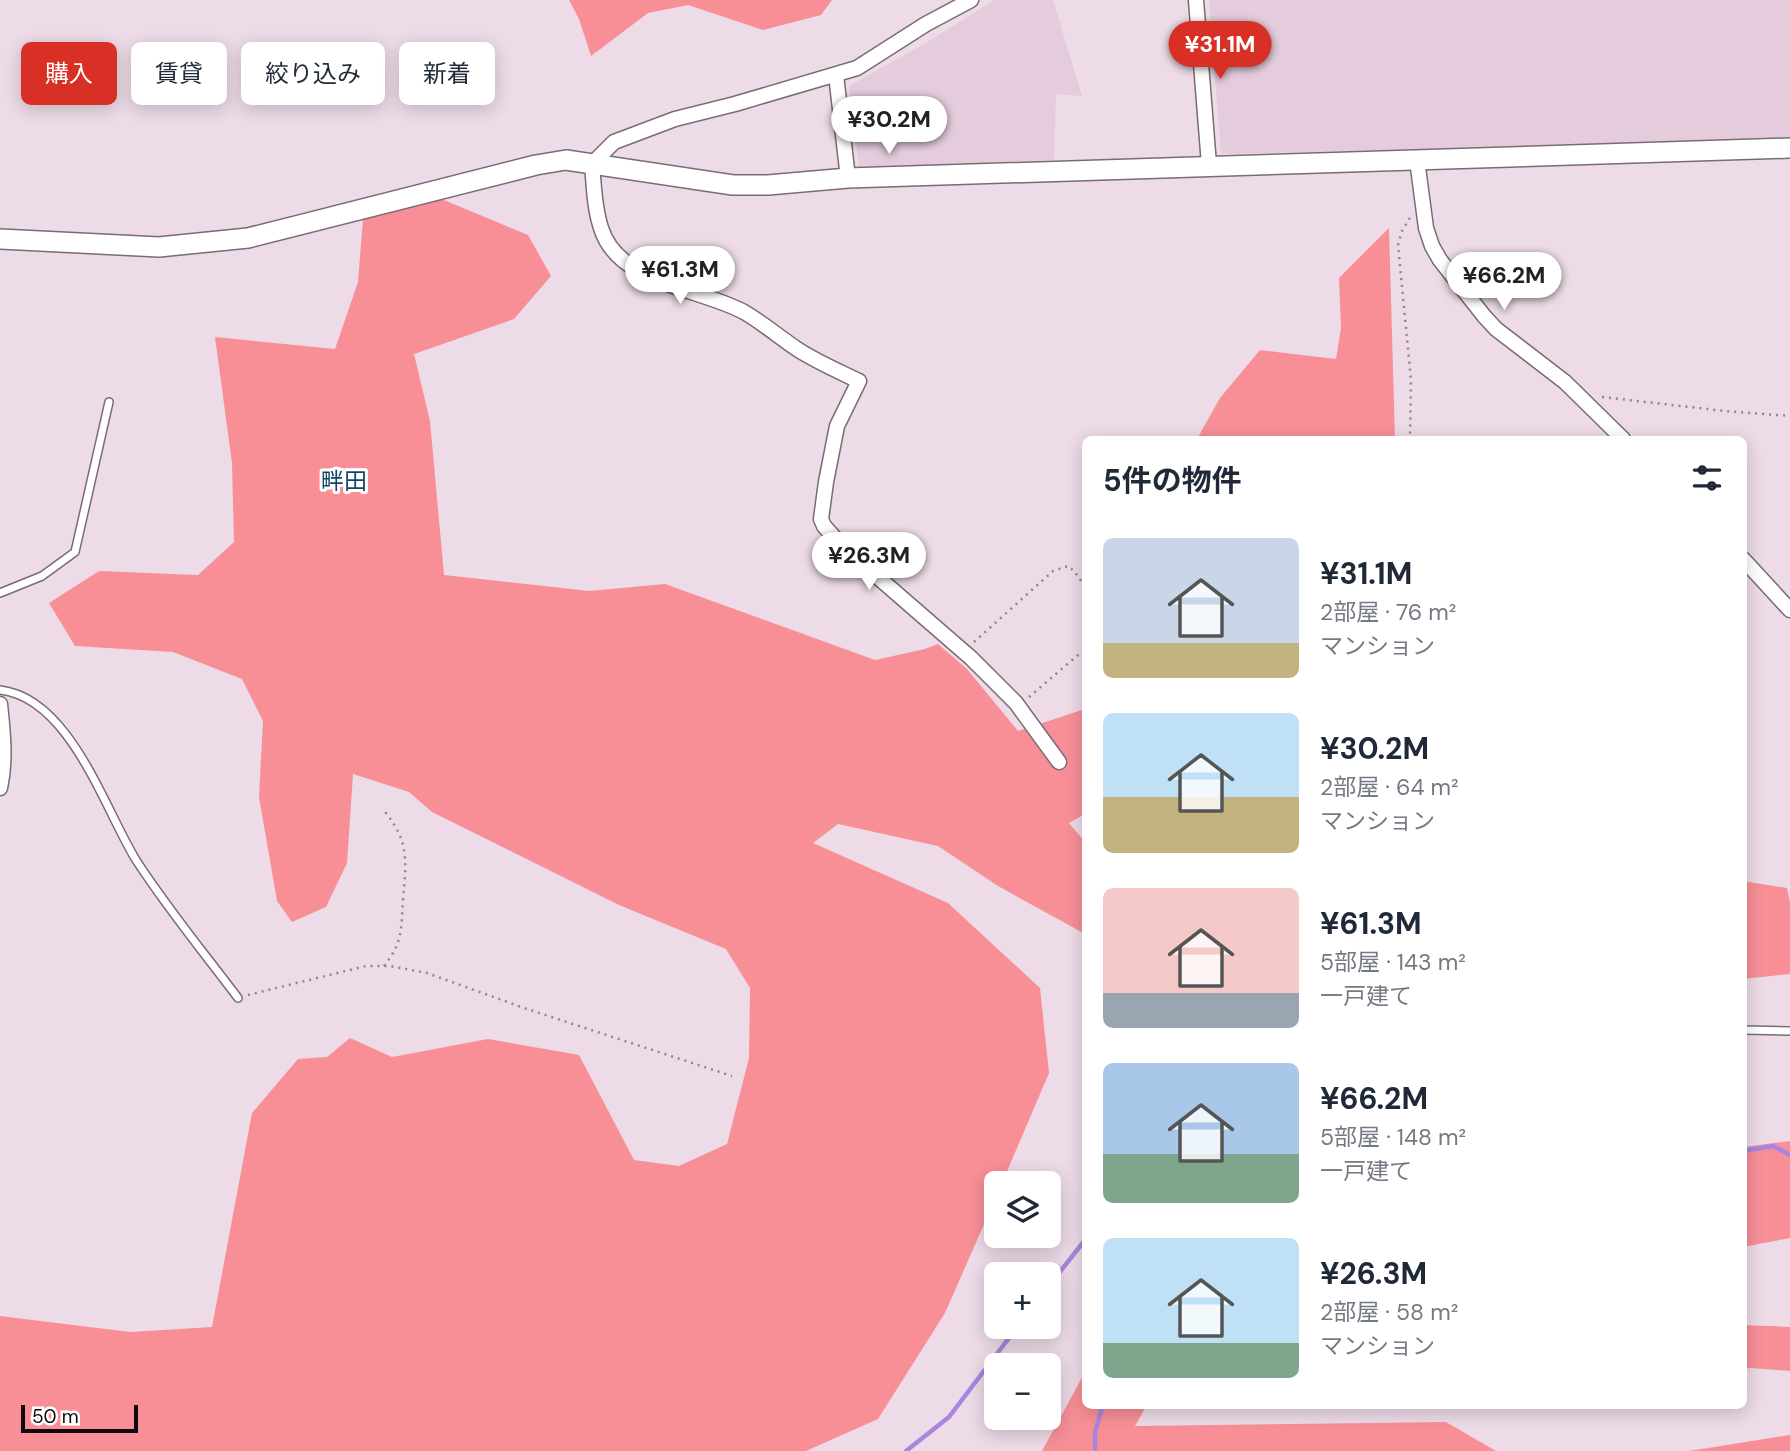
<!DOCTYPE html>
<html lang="ja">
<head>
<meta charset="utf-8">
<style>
  :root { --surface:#fff; --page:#f6f6f7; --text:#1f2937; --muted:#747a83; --accent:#d93025 }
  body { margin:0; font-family:"DM Sans","Noto Sans JP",sans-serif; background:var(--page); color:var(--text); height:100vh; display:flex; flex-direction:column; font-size:26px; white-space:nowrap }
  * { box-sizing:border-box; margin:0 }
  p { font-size:23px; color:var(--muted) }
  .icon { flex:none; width:38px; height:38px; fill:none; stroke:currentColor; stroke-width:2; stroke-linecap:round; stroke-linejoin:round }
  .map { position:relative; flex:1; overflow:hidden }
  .details { position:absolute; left:1082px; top:436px; width:665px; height:973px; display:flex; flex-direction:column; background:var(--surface); border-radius:10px; box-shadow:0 4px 18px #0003 }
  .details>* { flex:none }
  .banner { position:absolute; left:21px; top:42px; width:665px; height:63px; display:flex; gap:14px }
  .controls { position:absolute; left:984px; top:1171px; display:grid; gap:14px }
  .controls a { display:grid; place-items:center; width:77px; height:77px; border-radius:10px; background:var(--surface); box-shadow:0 4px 18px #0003; font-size:35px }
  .scale { position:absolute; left:21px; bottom:18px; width:117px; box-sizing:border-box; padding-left:7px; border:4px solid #0f090d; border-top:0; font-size:19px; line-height:24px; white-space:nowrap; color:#0f090d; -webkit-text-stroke:5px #fff; paint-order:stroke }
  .price { position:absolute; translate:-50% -60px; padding:0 16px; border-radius:24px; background:#fff; color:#222; font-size:23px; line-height:46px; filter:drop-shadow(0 2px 4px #0008) }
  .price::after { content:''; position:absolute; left:50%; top:42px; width:21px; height:16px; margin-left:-10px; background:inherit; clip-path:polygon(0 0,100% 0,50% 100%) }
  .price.active { background:var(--accent); color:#fff }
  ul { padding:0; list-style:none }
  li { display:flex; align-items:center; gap:21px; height:175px; padding:0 21px }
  li span { display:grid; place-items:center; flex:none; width:196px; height:140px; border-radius:10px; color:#555 }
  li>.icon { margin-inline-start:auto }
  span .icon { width:84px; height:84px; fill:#fffc; stroke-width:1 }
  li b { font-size:30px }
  h2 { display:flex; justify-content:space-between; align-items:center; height:84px; padding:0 21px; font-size:30px }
  .chip { padding:0 24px; border-radius:10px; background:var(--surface); box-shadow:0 4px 18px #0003; font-size:24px; line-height:63px }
  .chip.active { background:var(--accent); color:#fff }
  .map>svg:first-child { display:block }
</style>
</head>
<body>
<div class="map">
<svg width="1790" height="1451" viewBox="0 0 1790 1451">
  <rect width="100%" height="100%" fill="#eddbe7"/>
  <g fill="#e4ccdc">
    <polygon points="994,0 1053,0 1082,96 1056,94 1054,160 859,167 849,86 926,43"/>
    <polygon points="1209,0 1790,0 1790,140 1221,154"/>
  </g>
  <g fill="#f88f97">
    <polygon points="569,0 832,0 821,15 763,30 688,5 648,13 591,56 579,19"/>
    <polygon points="427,193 528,235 551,276 514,319 414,354 430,421 444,575 589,591 665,584 875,660 925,649 938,644 967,669 1018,731 1085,709 1085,814 1069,823 1085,842 1085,934 998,886 938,846 838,824 813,843 948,903 1040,988 1049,1073 1002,1183 996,1183 996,1197 945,1313 878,1419 806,1451 0,1451 0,1316 130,1332 212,1327 252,1113 298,1059 327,1057 350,1038 392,1057 488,1039 579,1055 634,1160 679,1166 727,1144 749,1058 750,988 726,949 619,905 432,812 409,792 353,774 347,863 326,907 292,922 277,901 259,797 263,721 242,679 173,652 75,646 49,603 99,571 198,575 234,542 232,463 215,337 335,349 358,282 363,219 405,194"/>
    <polygon points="1389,228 1395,439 1197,439 1220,398 1260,350 1336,359 1341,328 1339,278"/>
    <polygon points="1743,881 1787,888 1790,903 1790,974 1743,979"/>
    <polygon points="1790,1141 1790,1238 1743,1247 1743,1147"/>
    <polygon points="1743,1325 1790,1327 1790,1371 1751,1368 1743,1369"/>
    <polygon points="1085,1372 1085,1405 1147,1405 1135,1426 1446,1422 1496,1451 1042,1451"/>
    <polygon points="1790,1435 1790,1451 1689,1451"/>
  </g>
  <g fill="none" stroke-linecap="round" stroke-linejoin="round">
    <g stroke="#a787dd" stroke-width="4.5">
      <polyline points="1743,1151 1773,1146 1790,1155"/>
      <polyline points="1048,1287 1085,1240"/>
      <polyline points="906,1451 949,1417 1018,1326"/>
      <polyline points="1095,1451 1095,1432 1103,1405"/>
    </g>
    <g stroke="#7a6b75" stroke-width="10">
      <g id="lane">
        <polyline points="0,593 42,576 75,552 109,402"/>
        <path d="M 0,690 C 70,698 104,808 136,860 C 167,908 204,953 238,998"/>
        <polyline points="1743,1030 1790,1031"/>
      </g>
    </g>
    <g stroke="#7a6b75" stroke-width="17">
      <g id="street">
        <path d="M 971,0 L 926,24 L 857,68 L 735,104 L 675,119 L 614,142 L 592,164 C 594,185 594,207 601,228 C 618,284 700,288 744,312 C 763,323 779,337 797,349 C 817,362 838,371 859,381 L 837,426 L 826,482 L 821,519 L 824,526 L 842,546 L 971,658 L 1016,703 L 1059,762"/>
        <polyline points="1196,0 1209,165"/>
        <polyline points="836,75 848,178"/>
        <polyline points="1417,160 1426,228 1432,246 1440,260 1484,316 1496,329 1565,382 1623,439"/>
        <polyline points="1743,559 1790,610"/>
        <path d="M 0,704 C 3,732 6,761 0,788"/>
      </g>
    </g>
    <g stroke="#7a6b75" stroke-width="22">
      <polyline id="secondary" points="0,239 159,247 248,238 536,165 566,160 733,185 768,185 848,178 1790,148"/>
    </g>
    <g stroke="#91848d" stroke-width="2.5" stroke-dasharray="2 5" stroke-linecap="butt">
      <polyline points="1410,218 1402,231 1398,245 1411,380 1410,439"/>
      <polyline points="1602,397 1725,411 1790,416"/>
      <polyline points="974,642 1053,571 1068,566 1075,572 1085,587"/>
      <polyline points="1029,697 1085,649"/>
      <path d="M 384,966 C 403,942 401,929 403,900 C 406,863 410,842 385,812"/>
      <polyline points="248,995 366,966 390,966 427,973 524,1008 732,1076"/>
    </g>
    <use href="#lane" stroke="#fff" stroke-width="7"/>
    <use href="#street" stroke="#fff" stroke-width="14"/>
    <use href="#secondary" stroke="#fff" stroke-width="19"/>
  </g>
  <g text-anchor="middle" stroke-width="6" stroke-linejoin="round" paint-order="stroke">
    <g font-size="23" fill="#104568" stroke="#fff">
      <text x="344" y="489">畔田</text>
    </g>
  </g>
</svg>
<div class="controls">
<a><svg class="icon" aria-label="layers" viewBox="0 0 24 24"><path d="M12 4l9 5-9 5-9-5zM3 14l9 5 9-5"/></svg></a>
<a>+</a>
<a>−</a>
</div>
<div class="scale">50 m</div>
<b class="price active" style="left:1220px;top:81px">¥31.1M</b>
<b class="price" style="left:889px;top:156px">¥30.2M</b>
<b class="price" style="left:680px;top:306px">¥61.3M</b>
<b class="price" style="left:1504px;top:312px">¥66.2M</b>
<b class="price" style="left:869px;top:592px">¥26.3M</b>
<div class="banner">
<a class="chip active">購入</a>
<a class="chip">賃貸</a>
<a class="chip">絞り込み</a>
<a class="chip">新着</a>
</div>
<section class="details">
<h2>5件の物件<svg class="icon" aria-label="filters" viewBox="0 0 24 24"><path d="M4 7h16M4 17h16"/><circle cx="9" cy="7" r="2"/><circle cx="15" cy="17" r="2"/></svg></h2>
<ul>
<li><span style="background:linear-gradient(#c9d6e8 75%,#c2b280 0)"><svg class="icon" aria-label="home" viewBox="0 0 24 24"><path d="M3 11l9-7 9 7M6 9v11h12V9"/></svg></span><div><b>¥31.1M</b><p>2部屋 · 76 m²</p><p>マンション</p></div></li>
<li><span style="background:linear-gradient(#bfe0f5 60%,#c2b280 0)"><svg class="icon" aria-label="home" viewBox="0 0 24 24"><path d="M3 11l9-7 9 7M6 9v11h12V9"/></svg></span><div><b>¥30.2M</b><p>2部屋 · 64 m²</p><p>マンション</p></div></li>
<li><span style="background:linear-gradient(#f6c9c9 75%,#9aa5b1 0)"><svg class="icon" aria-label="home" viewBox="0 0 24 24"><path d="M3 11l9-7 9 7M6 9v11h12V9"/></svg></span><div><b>¥61.3M</b><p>5部屋 · 143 m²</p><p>一戸建て</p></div></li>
<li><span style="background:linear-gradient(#a9c7e8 65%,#7fa58c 0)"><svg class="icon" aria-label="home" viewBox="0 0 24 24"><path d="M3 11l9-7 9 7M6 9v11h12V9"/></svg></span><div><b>¥66.2M</b><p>5部屋 · 148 m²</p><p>一戸建て</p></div></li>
<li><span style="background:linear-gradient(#bfe0f5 75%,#7fa58c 0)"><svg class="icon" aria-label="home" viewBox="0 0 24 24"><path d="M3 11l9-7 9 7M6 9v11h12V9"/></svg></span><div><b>¥26.3M</b><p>2部屋 · 58 m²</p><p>マンション</p></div></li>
</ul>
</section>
</div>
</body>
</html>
